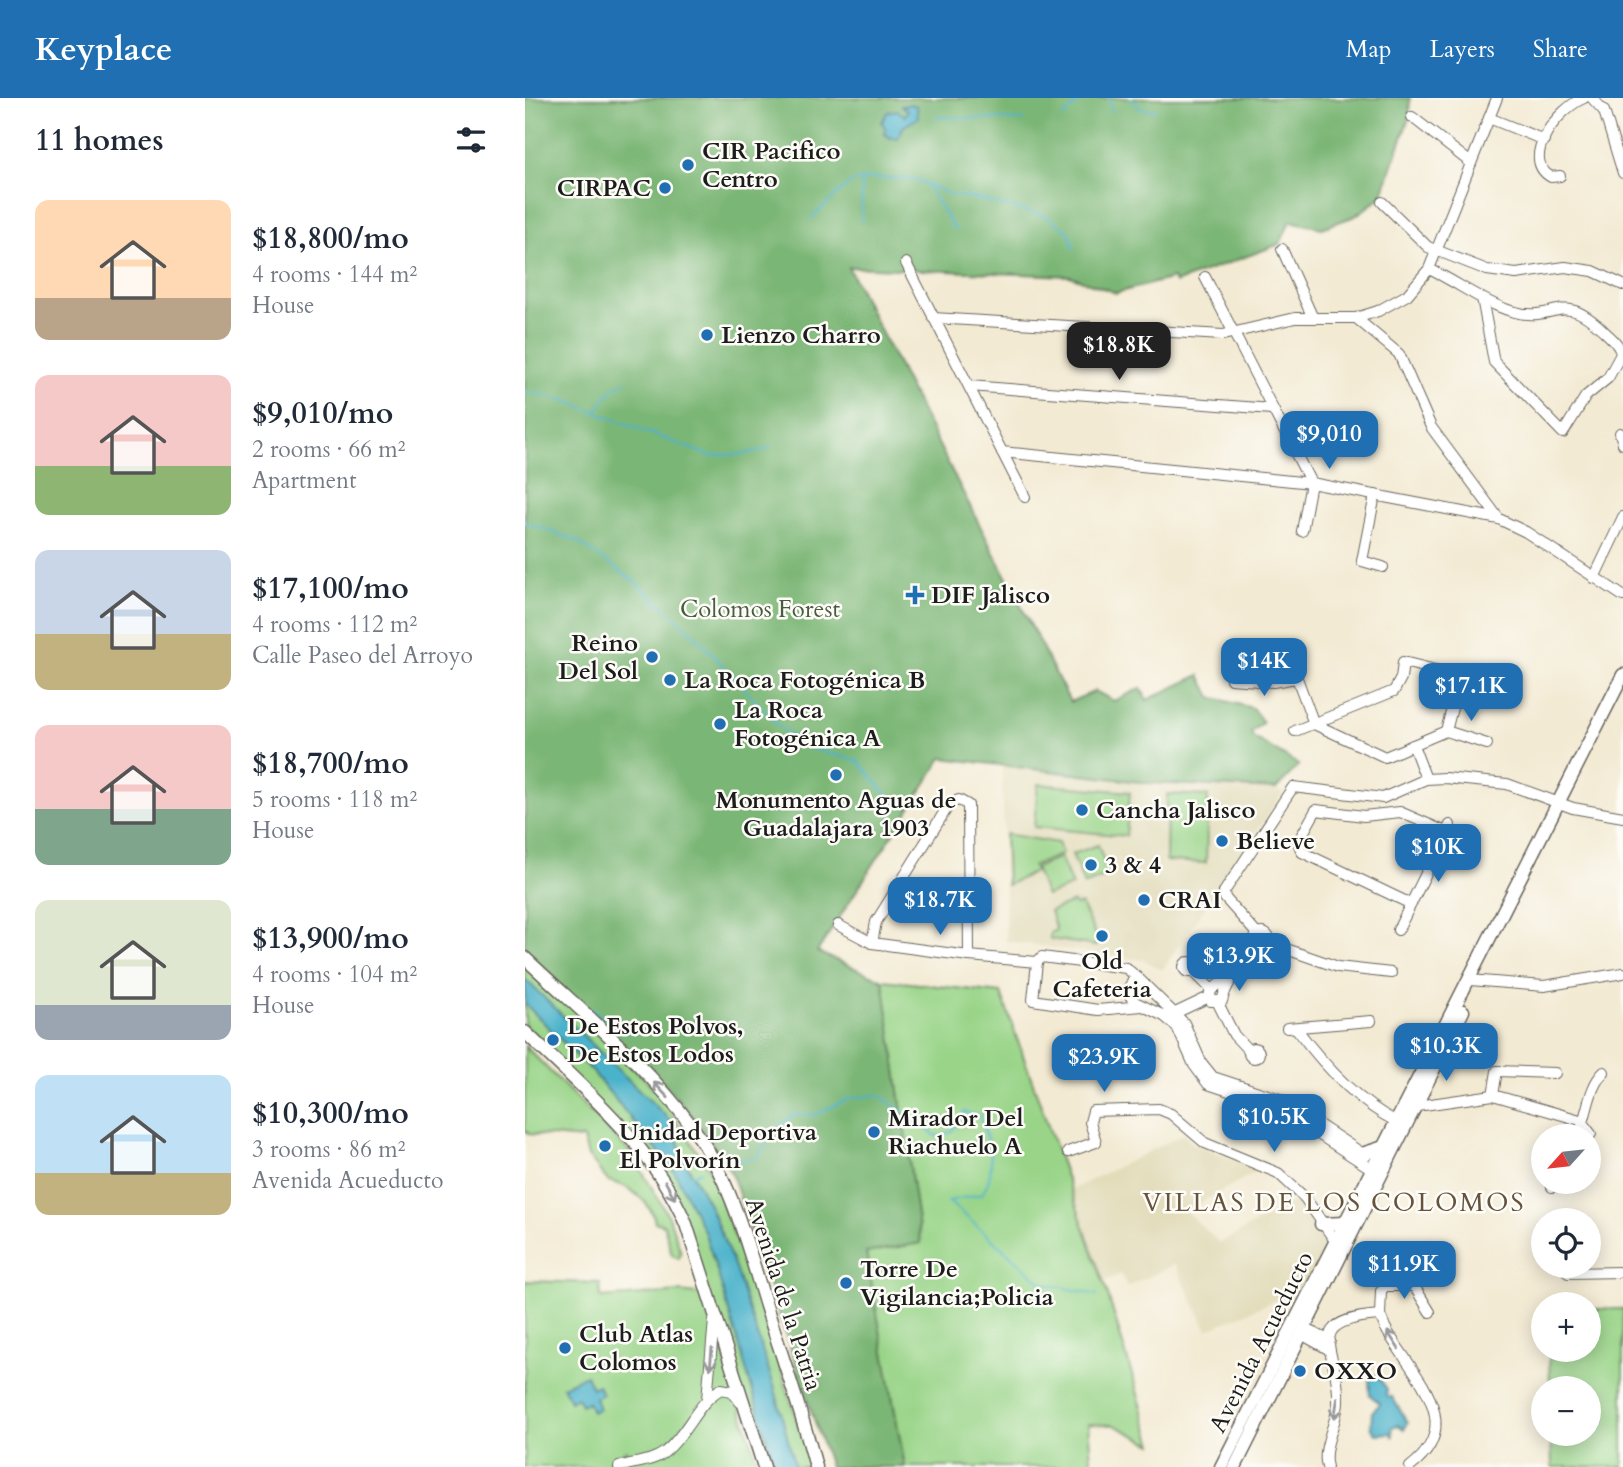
<!DOCTYPE html>
<html lang="en">
<head>
<meta charset="utf-8">
<style>
  :root { --surface:#fff; --page:#f6f6f7; --text:#1f2937; --muted:#747a83; --accent:#1f6fb2 }
  body { margin:0; font-family:Cardo,serif; background:var(--page); color:var(--text); height:100vh; display:flex; flex-direction:column; font-size:26px; white-space:nowrap }
  * { box-sizing:border-box; margin:0 }
  p { font-size:23px; color:var(--muted) }
  .icon { flex:none; width:38px; height:38px; fill:none; stroke:currentColor; stroke-width:2; stroke-linecap:round; stroke-linejoin:round }
  .map { position:relative; flex:1; overflow:hidden }
  .panel { display:flex; flex-direction:column; background:var(--surface); width:525px }
  .panel>* { flex:none }
  .needle { width:46px; rotate:243deg }
  .controls { position:absolute; left:1006px; top:1026px; display:grid; gap:14px }
  .controls a { display:grid; place-items:center; width:70px; height:70px; border-radius:50%; background:var(--surface); box-shadow:0 4px 18px #0003; font-size:35px }
  .price { position:absolute; translate:-50% -60px; padding:0 16px; border-radius:14px; background:var(--accent); color:#fff; font-size:23px; line-height:46px; filter:drop-shadow(0 2px 4px #0008) }
  .price::after { content:''; position:absolute; left:50%; top:42px; width:21px; height:16px; margin-left:-10px; background:inherit; clip-path:polygon(0 0,100% 0,50% 100%) }
  .price.selected { background:#222; color:#fff }
  ul { padding:0; list-style:none }
  li { display:flex; align-items:center; gap:21px; height:175px; padding:0 35px }
  li span { display:grid; place-items:center; flex:none; width:196px; height:140px; border-radius:14px; color:#555 }
  li>.icon { margin-inline-start:auto }
  span .icon { width:84px; height:84px; fill:#fffc; stroke-width:1 }
  li b { font-size:30px }
  h2 { display:flex; justify-content:space-between; align-items:center; height:84px; padding:0 35px; font-size:30px }
  header { display:flex; align-items:center; gap:42px; box-sizing:border-box; height:98px; padding:0 35px; background:var(--accent); color:#fff }
  header strong { font-size:33px }
  nav { display:flex; gap:38px; margin-inline-start:auto; font-size:24px }
  main { display:flex; flex:1; min-height:0 }
  .map>svg:first-child { display:block }
</style>
</head>
<body>
<header>
<strong>Keyplace</strong>
<nav><a>Map</a><a>Layers</a><a>Share</a></nav>
</header>
<main>
<section class="panel">
<h2>11 homes<svg class="icon" aria-label="filters" viewBox="0 0 24 24"><path d="M4 7h16M4 17h16"/><circle cx="9" cy="7" r="2"/><circle cx="15" cy="17" r="2"/></svg></h2>
<ul>
<li><span style="background:linear-gradient(#ffd9b3 70%,#b9a48a 0)"><svg class="icon" aria-label="home" viewBox="0 0 24 24"><path d="M3 11l9-7 9 7M6 9v11h12V9"/></svg></span><div><b>$18,800/mo</b><p>4 rooms · 144 m²</p><p>House</p></div></li>
<li><span style="background:linear-gradient(#f6c9c9 65%,#8fb573 0)"><svg class="icon" aria-label="home" viewBox="0 0 24 24"><path d="M3 11l9-7 9 7M6 9v11h12V9"/></svg></span><div><b>$9,010/mo</b><p>2 rooms · 66 m²</p><p>Apartment</p></div></li>
<li><span style="background:linear-gradient(#c9d6e8 60%,#c2b280 0)"><svg class="icon" aria-label="home" viewBox="0 0 24 24"><path d="M3 11l9-7 9 7M6 9v11h12V9"/></svg></span><div><b>$17,100/mo</b><p>4 rooms · 112 m²</p><p>Calle Paseo del Arroyo</p></div></li>
<li><span style="background:linear-gradient(#f6c9c9 60%,#7fa58c 0)"><svg class="icon" aria-label="home" viewBox="0 0 24 24"><path d="M3 11l9-7 9 7M6 9v11h12V9"/></svg></span><div><b>$18,700/mo</b><p>5 rooms · 118 m²</p><p>House</p></div></li>
<li><span style="background:linear-gradient(#dfe7d0 75%,#9aa5b1 0)"><svg class="icon" aria-label="home" viewBox="0 0 24 24"><path d="M3 11l9-7 9 7M6 9v11h12V9"/></svg></span><div><b>$13,900/mo</b><p>4 rooms · 104 m²</p><p>House</p></div></li>
<li><span style="background:linear-gradient(#bfe0f5 70%,#c2b280 0)"><svg class="icon" aria-label="home" viewBox="0 0 24 24"><path d="M3 11l9-7 9 7M6 9v11h12V9"/></svg></span><div><b>$10,300/mo</b><p>3 rooms · 86 m²</p><p>Avenida Acueducto</p></div></li>
</ul>
</section>
<div class="map">
<svg width="1098" height="1369" viewBox="0 0 1098 1369">
  <rect width="100%" height="100%" fill="#fdfcf7"/>
  <filter id="ink" filterUnits="userSpaceOnUse"><feTurbulence type="fractalNoise" baseFrequency=".0143" numOctaves="2"/><feDisplacementMap in="SourceGraphic" scale="14" xChannelSelector="R" yChannelSelector="G"/><feConvolveMatrix kernelMatrix="1 2 1 2 8 2 1 2 1" color-interpolation-filters="sRGB"/></filter>
  <filter id="wash" filterUnits="userSpaceOnUse"><feTurbulence type="fractalNoise" baseFrequency=".00686" numOctaves="4" result="noise"/><feDisplacementMap in="SourceGraphic" scale="28" xChannelSelector="R" yChannelSelector="G"/><feGaussianBlur stdDeviation="1.57" result="paint"/><feColorMatrix in="noise" values="0 0 0 0 0 0 0 0 0 0 0 0 0 0 0 0 0 1.4 0 .05"/><feComposite in="paint" operator="in"/></filter>
  <g filter="url(#wash)">
    <rect width="100%" height="100%" fill="#f3ead3"/>
    <g fill="#e2dcba">
      <polygon points="477,667 751,691 758,695 637,872 619,862 481,843"/>
      <polygon points="659,1036 667,1045 734,1072 661,1113 695,1145 774,1101 802,1150 780,1189 682,1232 650,1166 602,1189 596,1176 578,1184 544,1093"/>
    </g>
    <g fill="#99d488" stroke="#5a7852" stroke-width="2">
      <polygon points="513,686 605,694 601,738 509,729"/>
      <polygon points="642,696 683,698 681,765 641,763"/>
      <polygon points="480,736 533,745 537,756 508,768 510,774 482,787"/>
      <polygon points="573,747 584,777 559,787 547,756"/>
      <polygon points="535,759 547,788 521,798 510,770"/>
      <polygon points="548,804 550,807 556,806 572,841 571,848 525,841 525,835 531,832 525,813"/>
      <polygon points="0,864 89,948 133,995 186,1074 239,1218 287,1369 241,1369 143,1082 0,928"/>
      <polygon points="358,882 476,895 582,1194 628,1346 589,1327 563,1326 566,1362 560,1369 380,1369 341,1155 396,1145"/>
      <path d="M 0,948 L 106,1055 L 144,1119 L 156,1154 L 154,1160 L 147,1157 L 139,1127 L 130,1124 C 127,1104 102,1086 83,1083 L 63,1058 L 58,1041 L 4,1036 L 0,1032 Z"/>
      <polygon points="0,1183 75,1185 76,1200 155,1194 180,1197 234,1369 101,1369 101,1352 80,1369 0,1369"/>
      <polygon points="1064,1211 1098,1211 1098,1369 1027,1369 1026,1335 1064,1335 1064,1290 1025,1290 1024,1251 1064,1251"/>
    </g>
    <polygon fill="#7ab674" stroke="#4b6948" stroke-width="2" points="0,0 885,0 884,20 856,99 830,118 797,130 765,123 755,146 650,185 648,180 591,195 545,178 323,169 545,604 570,593 589,603 616,590 622,602 675,577 686,599 727,610 738,624 726,634 728,639 774,667 751,691 623,685 417,660 292,854 358,882 396,1145 341,1155 380,1369 305,1369 207,1076 172,1023 140,987 0,854"/>
    <g fill="#4cb2cb" stroke="#346774" stroke-width="2">
      <polygon points="385,6 392,8 393,20 378,29 373,40 365,40 359,35 361,32 357,24 362,14 372,12 380,18 383,12 377,8"/>
      <polygon points="0,881 145,1022 161,1065 184,1106 209,1167 250,1291 270,1369 250,1369 192,1173 179,1133 149,1073 67,973 0,906"/>
      <polygon points="61,1277 67,1290 73,1287 77,1296 70,1300 74,1311 67,1314 63,1304 56,1307 52,1299 45,1303 38,1288"/>
      <polygon points="849,1277 852,1277 862,1291 861,1298 867,1299 883,1325 879,1331 873,1327 867,1329 868,1339 866,1335 851,1336 846,1329 847,1314 855,1306 845,1297 844,1282"/>
    </g>
    <g fill="none" stroke-linecap="round" stroke-linejoin="round">
      <g stroke="#4cb2cb" stroke-width="2">
        <polyline points="584,0 587,14"/>
        <polyline points="606,0 616,11 630,12"/>
        <polyline points="411,19 498,22"/>
        <polyline points="538,19 559,0"/>
        <polyline points="401,86 430,132"/>
        <polyline points="286,120 325,85 343,80 391,81 426,97 449,100 523,119 544,134 549,150"/>
        <polyline points="337,124 337,83"/>
        <polyline points="0,293 39,302 185,358 218,356 246,350"/>
        <polyline points="71,314 85,293 101,283"/>
        <polyline points="0,424 52,443 109,483 167,534 253,627 280,649 333,663 372,708"/>
        <polyline points="68,910 88,933 118,935"/>
        <path d="M 199,1066 L 233,1059 L 247,1035 L 269,1016 L 290,1017 L 325,1000 L 354,997 L 413,1039 L 427,1033 L 439,1014 L 455,1018 C 463,1045 474,1070 457,1096 L 423,1103 L 517,1185 L 572,1197"/>
        <polyline points="167,1077 176,1073"/>
      </g>
    </g>
  </g>
  <g filter="url(#ink)">
    <g fill="none" stroke-linecap="round" stroke-linejoin="round">
      <g stroke="#67645c" stroke-width="12">
        <g id="minor">
          <polyline points="1067,0 1079,13 1098,75"/>
          <polyline points="887,19 946,65"/>
          <polyline points="964,20 1019,42"/>
          <path d="M 1035,78 L 1026,79 C 993,60 1035,9 1059,0"/>
          <polyline points="857,104 903,149 962,172 991,176 1040,169 1068,173 1098,187"/>
          <polyline points="757,151 787,218"/>
          <polyline points="381,165 500,399"/>
          <path d="M 904,171 C 932,184 957,204 986,213 C 1032,227 1034,189 1081,235 C 1087,241 1095,247 1096,256 L 1083,280 L 1061,298 L 1038,335 L 969,264 L 957,200"/>
          <polyline points="680,179 786,385 777,433"/>
          <polyline points="408,220 698,237 770,220 831,220 853,213 882,197 904,171 972,0"/>
          <polyline points="831,220 874,256 906,329 974,421"/>
          <polyline points="444,288 747,311"/>
          <polyline points="1095,335 1098,346"/>
          <polyline points="477,354 786,385 974,421 1001,434 1098,498"/>
          <polyline points="850,397 837,463 858,469"/>
          <polyline points="1069,480 1098,419"/>
          <polyline points="763,556 789,626 860,659 921,633 962,646"/>
          <polyline points="706,581 748,584 771,580"/>
          <polyline points="770,633 869,593 876,580 878,564 931,577 933,587 921,633"/>
          <polyline points="888,647 901,681"/>
          <polyline points="886,806 777,754 773,744 791,712 839,718 875,714 921,734"/>
          <polyline points="313,827 347,845 444,858 512,864"/>
          <polyline points="873,832 925,727"/>
          <circle cx="737" cy="842" r="7"/>
          <polyline points="732,836 700,800 699,794 768,689 858,700 901,681 920,680 982,686 1048,710 1098,719"/>
          <polyline points="347,845 351,824 425,705 434,702 443,707 444,858"/>
          <path d="M 730,845 C 719,863 701,882 685,893 L 686,903 L 697,903 C 704,875 720,872 734,849"/>
          <polyline points="744,845 813,869 866,875"/>
          <circle cx="664" cy="869" r="5"/>
          <polyline points="668,873 686,891"/>
          <polyline points="613,880 601,870 517,859 512,864 508,902 573,912 617,908"/>
          <polyline points="945,882 1019,888 1098,875"/>
          <polyline points="693,905 709,937 724,953"/>
          <polyline points="644,918 684,899"/>
          <polyline points="762,930 846,923"/>
          <path d="M 771,930 C 797,965 832,1004 872,1024"/>
          <circle cx="729" cy="955" r="5"/>
          <polyline points="968,997 972,973 1030,975"/>
          <polyline points="892,1008 968,997 1055,1022 1066,1036"/>
          <path d="M 1053,1038 C 1063,1017 1063,989 1079,974"/>
          <polyline points="543,1054 571,1044 565,1024 568,1013 634,1011 646,1016 680,1045 753,1075 780,1100 811,1144"/>
          <polyline points="841,1058 755,1001 688,979 676,964 659,925 613,880 607,884 602,894 610,904 639,918 652,929 669,967 683,986 752,1009 853,1075"/>
          <polyline points="1027,1089 1030,1083"/>
          <polyline points="1043,1175 1098,1174"/>
          <polyline points="779,1230 805,1243"/>
          <polyline points="776,1236 803,1251"/>
          <polyline points="182,1301 189,1222"/>
          <path d="M 94,1369 C 109,1364 129,1364 141,1353 C 163,1335 172,1304 196,1291 L 207,1293 L 215,1304"/>
          <path d="M 802,1369 C 796,1350 812,1325 813,1305 C 817,1256 771,1223 855,1217"/>
          <path d="M 885,1369 C 945,1324 884,1274 860,1229 L 855,1217 L 856,1193 L 860,1188 L 889,1188 L 905,1214"/>
        </g>
      </g>
      <g stroke="#67645c" stroke-width="15">
        <g id="major">
          <path d="M 0,860 C 57,914 122,967 168,1030 C 207,1083 223,1150 242,1211 C 259,1264 277,1316 291,1369"/>
          <path d="M 0,934 C 60,992 128,1048 161,1126 L 239,1369"/>
          <polyline points="837,1056 859,1049"/>
          <polyline points="796,1126 820,1125"/>
          <polyline points="696,1369 1098,577"/>
          <polyline points="710,1369 938,913"/>
        </g>
      </g>
      <use href="#minor" stroke="#fff" stroke-width="10"/>
      <use href="#major" stroke="#fff" stroke-width="12"/>
    </g>
    <defs><path id="oneway-shaft" d="M-6 0H5M1.5-3L5.5 0L1.5 3" fill="none" stroke-width="1.6" stroke-linecap="round" stroke-linejoin="round" transform="scale(1.75)"/></defs>
    <g stroke="#999">
      <use href="#oneway-shaft" transform="translate(136 992) rotate(-133)"/>
      <use href="#oneway-shaft" transform="translate(145 1092) rotate(61)"/>
      <use href="#oneway-shaft" transform="translate(868 1242) rotate(-123)"/>
      <use href="#oneway-shaft" transform="translate(186 1261) rotate(95)"/>
      <use href="#oneway-shaft" transform="translate(811 1310) rotate(99)"/>
    </g>
  </g>
  <g fill="#1f6fb2" stroke="#fdfcf7" stroke-width="2.5">
    <circle cx="163" cy="67" r="7"/>
    <circle cx="140" cy="90" r="7"/>
    <circle cx="182" cy="237" r="7"/>
    <path d="M386.5 486.5h7v7h7v7h-7v7h-7v-7h-7v-7h7z"/>
    <circle cx="127" cy="559" r="7"/>
    <circle cx="145" cy="582" r="7"/>
    <circle cx="195" cy="626" r="7"/>
    <circle cx="311" cy="677" r="7"/>
    <circle cx="557" cy="712" r="7"/>
    <circle cx="697" cy="743" r="7"/>
    <circle cx="566" cy="767" r="7"/>
    <circle cx="619" cy="802" r="7"/>
    <circle cx="577" cy="838" r="7"/>
    <circle cx="28" cy="942" r="7"/>
    <circle cx="349" cy="1034" r="7"/>
    <circle cx="80" cy="1048" r="7"/>
    <circle cx="321" cy="1185" r="7"/>
    <circle cx="40" cy="1250" r="7"/>
    <circle cx="775" cy="1273" r="7"/>
  </g>
  <g text-anchor="middle" stroke-width="5" stroke-linejoin="round" paint-order="stroke">
    <g font-size="24" font-weight="bold" fill="#1c1c1c" stroke="#fdfcf7" text-anchor="start">
      <text x="177" y="61">CIR Pacifico<tspan x="177" dy="28">Centro</tspan></text>
      <text x="126" y="98" text-anchor="end">CIRPAC</text>
      <text x="196" y="245">Lienzo Charro</text>
      <text x="406" y="505">DIF Jalisco</text>
      <text x="113" y="553" text-anchor="end">Reino<tspan x="113" dy="28">Del Sol</tspan></text>
      <text x="159" y="590">La Roca Fotogénica B</text>
      <text x="209" y="620">La Roca<tspan x="209" dy="28">Fotogénica A</tspan></text>
      <text x="311" y="710" text-anchor="middle">Monumento Aguas de<tspan x="311" dy="28">Guadalajara 1903</tspan></text>
      <text x="571" y="720">Cancha Jalisco</text>
      <text x="711" y="751">Believe</text>
      <text x="580" y="775">3 &amp; 4</text>
      <text x="633" y="810">CRAI</text>
      <text x="577" y="871" text-anchor="middle">Old<tspan x="577" dy="28">Cafeteria</tspan></text>
      <text x="42" y="936">De Estos Polvos,<tspan x="42" dy="28">De Estos Lodos</tspan></text>
      <text x="363" y="1028">Mirador Del<tspan x="363" dy="28">Riachuelo A</tspan></text>
      <text x="94" y="1042">Unidad Deportiva<tspan x="94" dy="28">El Polvorín</tspan></text>
      <text x="335" y="1179">Torre De<tspan x="335" dy="28">Vigilancia;Policia</tspan></text>
      <text x="54" y="1244">Club Atlas<tspan x="54" dy="28">Colomos</tspan></text>
      <text x="789" y="1281">OXXO</text>
    </g>
    <g font-size="24" fill="#485c42" stroke="#fdfcf7">
      <text x="235" y="519">Colomos Forest</text>
    </g>
    <g font-size="24" fill="#1c1c1c" stroke="#fdfcf7">
      <text transform="translate(259 1196) rotate(72)" y="8">Avenida de la Patria</text>
      <text transform="translate(736 1244) rotate(-63)" y="8">Avenida Acueducto</text>
    </g>
    <g font-size="26" letter-spacing="2" fill="#65533d" stroke="#fdfcf7">
      <text x="809" y="1113">VILLAS DE LOS COLOMOS</text>
    </g>
  </g>
</svg>
<div class="controls">
<a><svg class="needle" viewBox="-14 -14 28 28"><path d="M0-13l5 13h-10z" fill="#e53935"/><path d="M0 13l5-13h-10z" fill="#747a83"/></svg></a>
<a><svg class="icon" aria-label="locate" viewBox="0 0 24 24"><circle cx="12" cy="12" r="6"/><path d="M12 2v4M12 18v4M2 12h4M18 12h4"/></svg></a>
<a>+</a>
<a>−</a>
</div>
<b class="price selected" style="left:594px;top:284px">$18.8K</b>
<b class="price" style="left:804px;top:373px">$9,010</b>
<b class="price" style="left:739px;top:600px">$14K</b>
<b class="price" style="left:946px;top:625px">$17.1K</b>
<b class="price" style="left:913px;top:786px">$10K</b>
<b class="price" style="left:415px;top:839px">$18.7K</b>
<b class="price" style="left:714px;top:895px">$13.9K</b>
<b class="price" style="left:921px;top:985px">$10.3K</b>
<b class="price" style="left:579px;top:996px">$23.9K</b>
<b class="price" style="left:749px;top:1056px">$10.5K</b>
<b class="price" style="left:879px;top:1203px">$11.9K</b>
</div>
</main>
</body>
</html>
